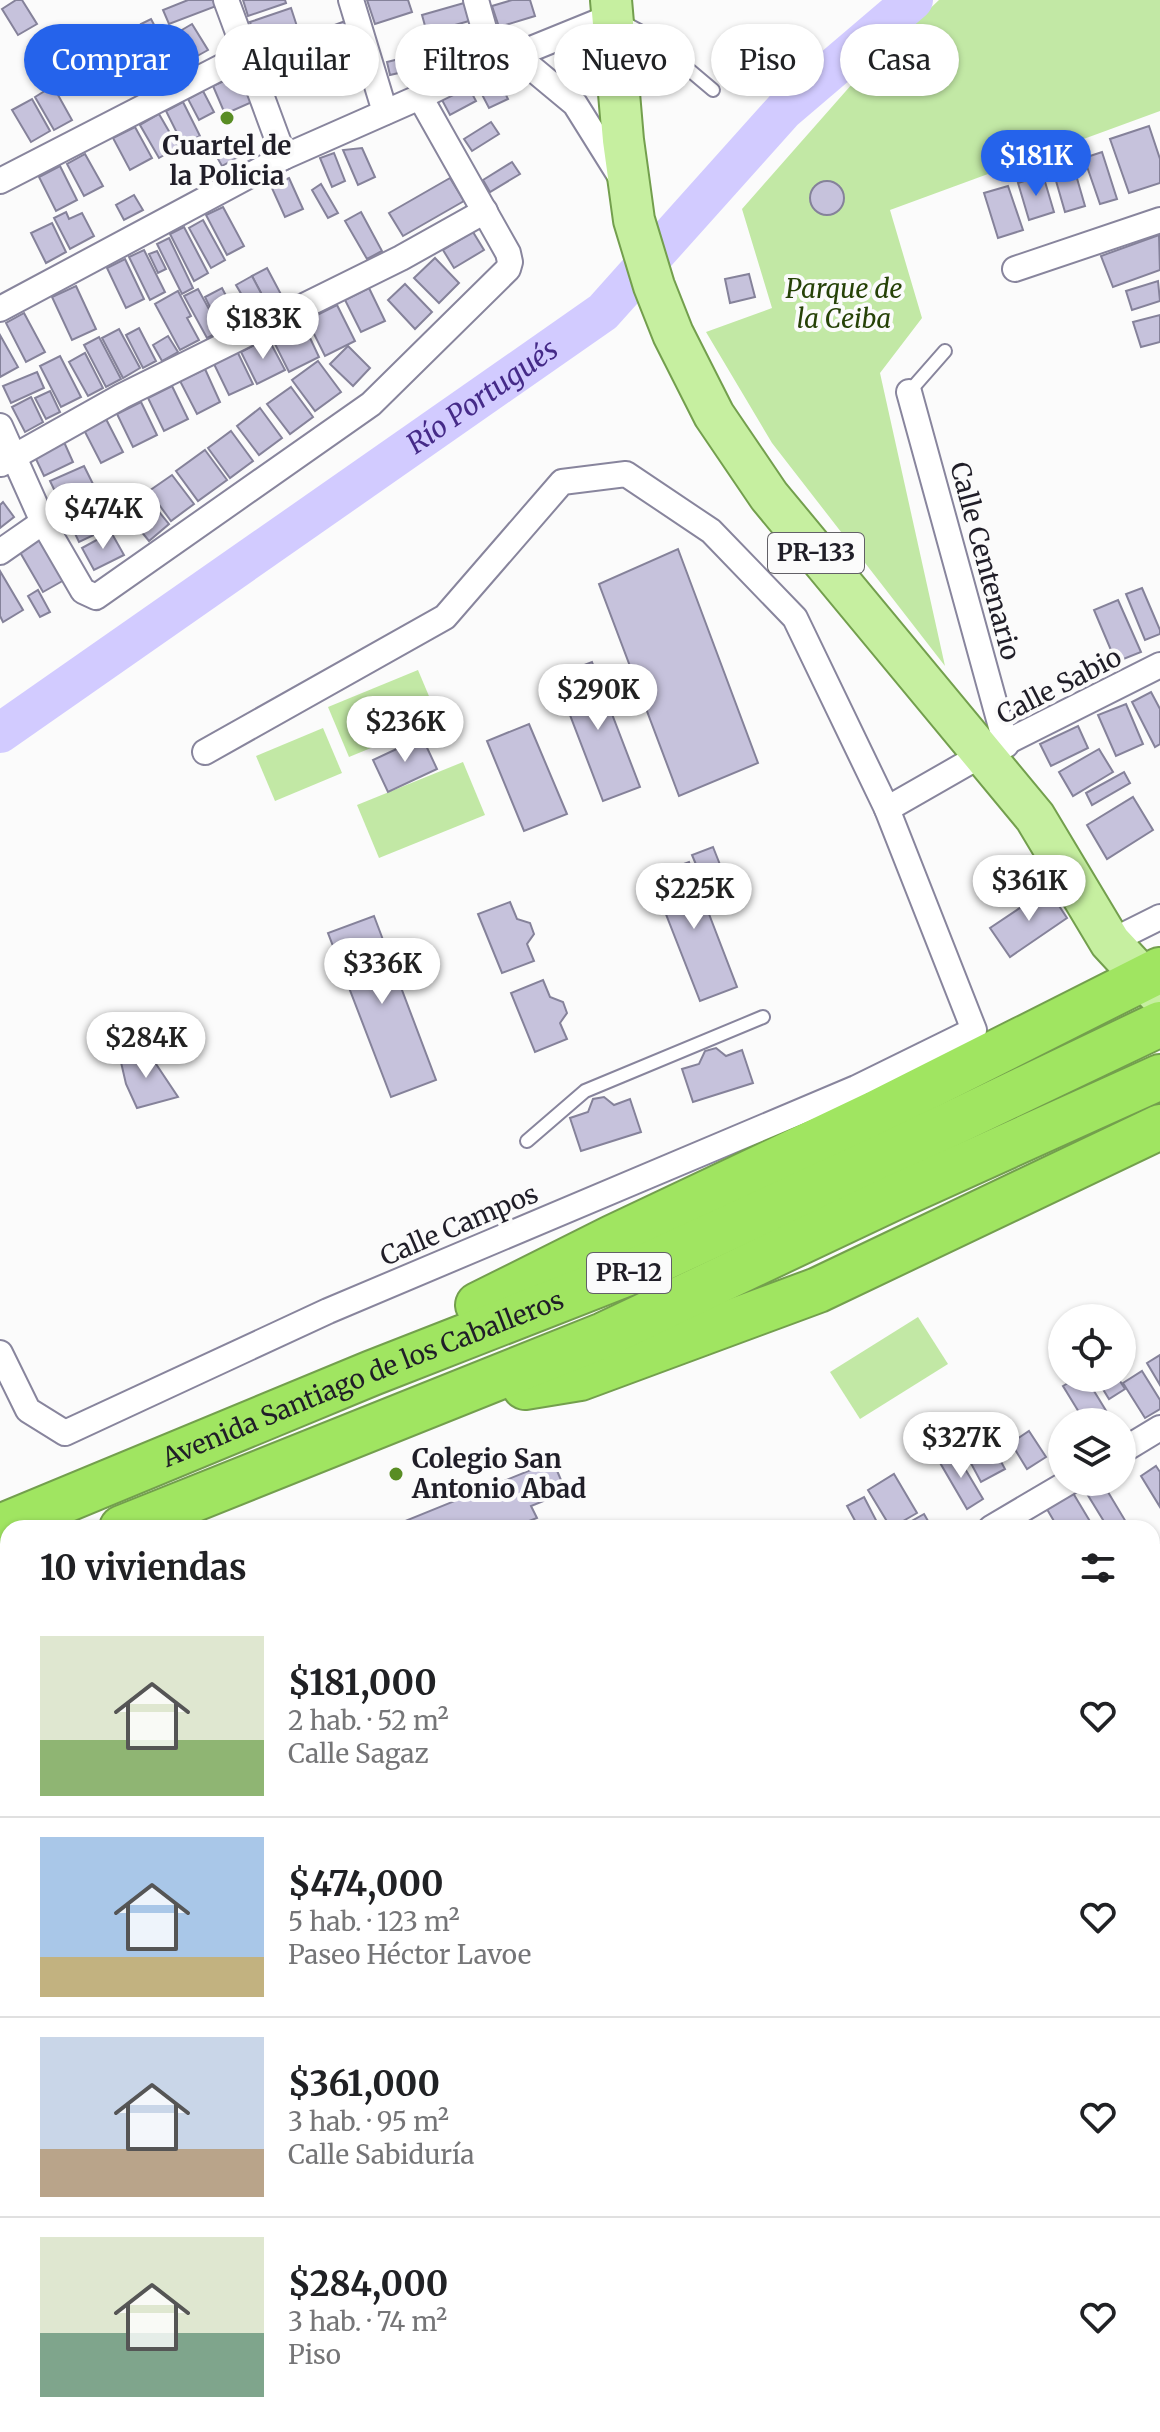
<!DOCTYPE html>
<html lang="es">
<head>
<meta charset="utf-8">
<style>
  :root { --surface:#fff; --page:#f2f2f2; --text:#202124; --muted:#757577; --line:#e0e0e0; --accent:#2563eb }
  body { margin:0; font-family:Merriweather,serif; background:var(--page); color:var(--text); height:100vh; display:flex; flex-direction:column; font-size:30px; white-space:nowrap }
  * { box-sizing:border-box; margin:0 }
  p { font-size:26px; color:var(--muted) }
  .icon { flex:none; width:44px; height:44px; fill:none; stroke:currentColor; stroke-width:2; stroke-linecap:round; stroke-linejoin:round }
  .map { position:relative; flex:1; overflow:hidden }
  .sheet { position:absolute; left:0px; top:1520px; width:1160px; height:912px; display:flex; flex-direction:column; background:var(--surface); border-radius:24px 24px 0 0; box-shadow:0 2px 6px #0004 }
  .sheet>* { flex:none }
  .guide { position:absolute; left:24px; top:24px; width:1112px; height:72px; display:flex; gap:16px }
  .buttons { position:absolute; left:1048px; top:1304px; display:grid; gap:16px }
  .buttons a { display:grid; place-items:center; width:88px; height:88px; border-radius:50%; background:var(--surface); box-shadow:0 2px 6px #0004; font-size:40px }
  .price { position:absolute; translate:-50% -68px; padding:0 18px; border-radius:28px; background:#fff; color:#222; font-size:26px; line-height:52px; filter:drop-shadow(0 2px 4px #0008) }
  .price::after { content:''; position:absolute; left:50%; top:48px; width:24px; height:18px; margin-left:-12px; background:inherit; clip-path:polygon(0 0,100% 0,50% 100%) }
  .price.selected { background:var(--accent); color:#fff }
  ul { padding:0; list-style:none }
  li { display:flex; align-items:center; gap:24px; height:200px; padding:0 40px }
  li+li { border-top:2px solid var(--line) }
  li span { display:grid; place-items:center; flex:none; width:224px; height:160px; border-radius:0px; color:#555 }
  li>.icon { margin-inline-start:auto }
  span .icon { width:96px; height:96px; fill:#fffc; stroke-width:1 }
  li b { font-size:34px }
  h2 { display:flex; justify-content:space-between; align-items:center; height:96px; padding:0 40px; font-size:34px }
  .chip { padding:0 28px; border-radius:36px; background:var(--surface); box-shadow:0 2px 6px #0004; font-size:28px; line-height:72px }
  .chip.selected { background:var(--accent); color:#fff }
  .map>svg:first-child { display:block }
</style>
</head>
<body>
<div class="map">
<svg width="1160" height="2432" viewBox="0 0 1160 2432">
  <rect width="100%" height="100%" fill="#fbfbfb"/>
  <g fill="#c2e8a5">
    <polygon points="939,0 1160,0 1160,111 890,210 922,318 880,373 945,666 772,443 706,332 772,308 742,209 860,75"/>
    <polygon points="418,670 439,720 349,757 328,707"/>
    <polygon points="323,728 342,773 275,801 256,756"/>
    <polygon points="463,762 485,815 379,858 357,805"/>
    <polygon points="918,1317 948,1364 860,1419 830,1372"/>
  </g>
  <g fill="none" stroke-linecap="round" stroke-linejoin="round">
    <path stroke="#d2cbff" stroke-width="40" id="s1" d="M 0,733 L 603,312 L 784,110 L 913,0"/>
  </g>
  <g fill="#c6c2dc" stroke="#85829a" stroke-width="2">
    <polygon points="16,0 22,0 37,24 18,35 2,9"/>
    <polygon points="188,0 217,0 219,5 169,24 163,10"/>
    <polygon points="243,0 285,0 286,3 248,16"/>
    <polygon points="367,0 408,0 412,12 375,24"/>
    <polygon points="512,0 530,0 535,16 499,27 492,6"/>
    <polygon points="464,3 469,21 427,33 422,15"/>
    <polygon points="291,8 309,63 267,77 250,22"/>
    <polygon points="151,19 176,66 152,79 134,44 148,37 141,24"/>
    <polygon points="345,21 352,43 312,57 305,36"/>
    <polygon points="192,24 208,50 190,60 175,34"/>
    <polygon points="122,27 147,83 129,91 104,35"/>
    <polygon points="414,48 416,57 426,55 429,66 390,75 387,62 403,58 401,51"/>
    <polygon points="494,71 508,99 489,108 475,81"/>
    <polygon points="239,74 252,102 225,114 213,86"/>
    <polygon points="53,86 72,120 54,130 35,97"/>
    <polygon points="468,86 476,101 450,115 442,100"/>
    <polygon points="203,91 214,112 199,120 188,99"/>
    <polygon points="32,99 50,131 31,142 12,110"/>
    <polygon points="183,102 200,136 183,145 166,111"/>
    <polygon points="159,114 178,147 159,158 140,125"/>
    <polygon points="491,122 499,134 472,151 464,139"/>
    <polygon points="1149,126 1160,159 1160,183 1129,193 1110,139"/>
    <polygon points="135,127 152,158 130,170 113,138"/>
    <polygon points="233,142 240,156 222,166 214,152"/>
    <polygon points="362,148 375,177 358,185 343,150"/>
    <polygon points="1102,152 1117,199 1100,204 1084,158"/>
    <polygon points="334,153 345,181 332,187 320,158"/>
    <polygon points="85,154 103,186 84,196 67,164"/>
    <polygon points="512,162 520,174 490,192 483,180"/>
    <polygon points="60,166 77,200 56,211 39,177"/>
    <polygon points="1074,168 1085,206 1065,212 1054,174"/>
    <polygon points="1043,175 1054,212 1029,220 1018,183"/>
    <polygon points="289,178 303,209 285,217 271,186"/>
    <polygon points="450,178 464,201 403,236 389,213"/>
    <circle cx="827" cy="198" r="17"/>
    <polygon points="321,184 338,213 328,218 312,190"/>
    <polygon points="1008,186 1023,230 998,238 984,193"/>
    <polygon points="134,195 143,210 124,220 116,205"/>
    <polygon points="223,207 244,246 227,255 206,215"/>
    <polygon points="66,212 69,219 82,213 94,236 70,249 54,218"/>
    <polygon points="361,212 382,251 367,259 345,221"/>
    <polygon points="203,220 225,260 211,268 189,228"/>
    <polygon points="52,223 66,252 46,263 31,233"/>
    <polygon points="184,227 208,273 194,281 170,234"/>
    <polygon points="473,232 484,250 454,268 443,250"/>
    <polygon points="1159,235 1160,270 1113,287 1101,256"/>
    <polygon points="169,238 193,288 182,294 157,244"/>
    <polygon points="144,250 165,292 150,300 129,257"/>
    <polygon points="157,251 166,269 158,273 149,254"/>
    <polygon points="435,258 459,283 439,303 414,278"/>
    <polygon points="125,259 144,299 126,308 107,268"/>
    <polygon points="267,268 284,300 269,308 252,276"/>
    <polygon points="749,274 755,297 730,303 725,279"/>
    <polygon points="252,276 269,308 252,312 236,285"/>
    <polygon points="1158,281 1160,301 1132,310 1126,291"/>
    <polygon points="405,284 432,312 415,329 388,300"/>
    <polygon points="76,286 96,329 72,340 52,297"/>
    <polygon points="222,288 239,321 221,330 205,297"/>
    <polygon points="369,288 385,321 361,332 345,300"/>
    <polygon points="198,289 221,331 207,338 184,296"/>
    <polygon points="178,291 191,316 187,318 199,340 180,350 155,304"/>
    <polygon points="337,305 355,341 325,356 307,320"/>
    <polygon points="24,313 45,352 26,362 6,323"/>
    <polygon points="1160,315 1160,342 1141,347 1133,322"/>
    <polygon points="303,323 319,357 289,372 272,338"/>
    <polygon points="139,328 156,361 143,368 126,335"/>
    <polygon points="119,329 140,368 123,378 102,338"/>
    <polygon points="0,335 18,367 0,377"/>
    <polygon points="168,336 178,352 162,361 153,345"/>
    <polygon points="99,337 121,379 106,387 84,345"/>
    <polygon points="268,338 285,370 257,384 241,352"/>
    <polygon points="348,346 370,368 353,386 330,364"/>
    <polygon points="237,351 253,384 229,395 213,362"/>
    <polygon points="85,353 103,388 88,396 69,362"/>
    <polygon points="60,356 81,397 61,407 40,366"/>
    <polygon points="318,361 341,392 315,411 292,380"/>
    <polygon points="205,369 220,402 197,414 180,381"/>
    <polygon points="37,372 44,388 11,403 3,386"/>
    <polygon points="172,386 188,419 164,431 148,398"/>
    <polygon points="291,387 313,417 290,434 267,404"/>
    <polygon points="50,391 60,412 46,419 35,398"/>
    <polygon points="31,397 43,422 25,432 12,407"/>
    <polygon points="141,402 157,435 133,447 117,414"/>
    <polygon points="260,408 282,438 259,455 237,426"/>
    <polygon points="106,419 123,452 101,463 84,430"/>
    <polygon points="231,431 253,461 230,478 208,448"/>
    <polygon points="64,442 73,462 44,476 35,457"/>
    <polygon points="205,450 227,480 198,501 176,471"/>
    <polygon points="84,466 96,490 62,506 50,481"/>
    <polygon points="172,475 194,504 171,521 149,491"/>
    <polygon points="147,497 169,524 149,541 127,514"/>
    <polygon points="3,502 14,517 0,528 0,505"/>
    <polygon points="102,503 113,526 79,542 68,519"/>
    <polygon points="111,532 124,555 94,570 82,548"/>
    <polygon points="40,534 66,579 43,592 17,547"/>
    <polygon points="678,549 758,763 679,796 599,584"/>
    <polygon points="0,571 23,610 3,622 0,616"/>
    <polygon points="1142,588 1160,630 1160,634 1145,640 1126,594"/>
    <polygon points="38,590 50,612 40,617 28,596"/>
    <polygon points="1118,600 1141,652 1116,662 1094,610"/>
    <polygon points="592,662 640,787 603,801 555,676"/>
    <polygon points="1151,692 1160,709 1160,744 1155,747 1132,702"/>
    <polygon points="1126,704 1143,744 1116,756 1098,715"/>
    <polygon points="529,724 567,814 524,831 487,741"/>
    <polygon points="1078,726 1088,748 1051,766 1040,744"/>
    <polygon points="422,737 437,769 388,792 373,760"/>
    <polygon points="1099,749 1113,772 1073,796 1059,772"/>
    <polygon points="1124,772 1130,783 1092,805 1086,793"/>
    <polygon points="1133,797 1153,830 1107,859 1087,825"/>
    <polygon points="713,847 730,890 710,898 692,855"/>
    <polygon points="689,862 737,987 700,1001 651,876"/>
    <polygon points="1048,889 1067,918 1010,957 990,928"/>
    <polygon points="510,902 517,919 530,923 534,934 527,944 534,961 502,973 478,914"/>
    <polygon points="374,916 436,1080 391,1097 328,933"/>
    <polygon points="543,980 550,997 563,1002 567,1013 560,1023 567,1039 535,1052 511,993"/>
    <polygon points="716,1048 726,1056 742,1050 753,1083 693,1102 682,1069 699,1064 705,1051"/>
    <polygon points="146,1049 178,1097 137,1108 126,1084 120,1058"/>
    <polygon points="604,1097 614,1105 630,1099 641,1132 581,1151 570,1118 588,1112 593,1099"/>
    <polygon points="1160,1355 1160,1385 1147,1363"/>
    <polygon points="1142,1371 1160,1400 1160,1409 1145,1418 1123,1383"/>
    <polygon points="1077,1378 1086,1378 1113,1422 1085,1422 1063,1386"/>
    <polygon points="1096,1378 1118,1378 1125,1389 1109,1399"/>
    <polygon points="977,1417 1005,1469 981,1482 953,1430"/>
    <polygon points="1029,1431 1046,1457 1027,1469 1011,1443"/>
    <polygon points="955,1452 983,1499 967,1509 939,1461"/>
    <polygon points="553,1461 566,1492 531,1506 537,1518 521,1524 523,1528 388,1528"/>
    <polygon points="1156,1466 1160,1472 1160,1507 1141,1476"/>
    <polygon points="894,1474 917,1513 891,1528 868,1490"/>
    <polygon points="1084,1482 1102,1482 1126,1522 1115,1528 1108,1528 1081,1484"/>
    <polygon points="1070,1488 1094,1528 1058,1528 1044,1504"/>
    <polygon points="864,1497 880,1528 859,1528 847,1506"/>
    <polygon points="924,1514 932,1528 902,1528 901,1527"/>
    <polygon points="1152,1533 1160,1546 1160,1564 1152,1569"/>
    <polygon points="1152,1748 1160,1761 1160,1784 1152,1789"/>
    <polygon points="0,1820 8,1833 8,1948 0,1953"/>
    <polygon points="1159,1843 1160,1845 1160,1987 1152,1960 1152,1845"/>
    <polygon points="1160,1994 1160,2032 1152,2035 1152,1996"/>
    <polygon points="0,1995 8,1996 8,2047 0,2046"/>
    <polygon points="0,2086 8,2087 8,2113 0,2111"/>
    <polygon points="8,2140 8,2193 4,2202 0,2200 0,2153 2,2154"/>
    <polygon points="1160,2150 1160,2215 1154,2217 1152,2153"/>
    <polygon points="1158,2244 1160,2313 1152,2316 1152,2246"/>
    <polygon points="1160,2368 1160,2402 1152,2378 1152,2371"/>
    <polygon points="0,2392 8,2394 8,2424 27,2424 25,2432 0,2432"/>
    <polygon points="36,2424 75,2424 73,2432 34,2432"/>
    <polygon points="179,2424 207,2424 219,2426 218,2432 178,2432"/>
    <polygon points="599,2424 657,2424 659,2432 601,2432"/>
    <polygon points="707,2424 744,2424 717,2432 710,2432"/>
    <polygon points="968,2424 1014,2424 1016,2432 971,2432"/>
    <polygon points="1018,2424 1063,2424 1066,2432 1020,2432"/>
    <polygon points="1067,2424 1111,2424 1112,2425 1104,2427 1105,2432 1070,2432"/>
  </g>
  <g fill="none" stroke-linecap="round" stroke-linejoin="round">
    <g stroke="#88859d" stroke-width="16">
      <g id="lane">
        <polyline points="619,20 649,36 713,90"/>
        <polyline points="909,392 945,351"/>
        <polyline points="527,1141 585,1091 763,1017"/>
      </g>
    </g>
    <g stroke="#88859d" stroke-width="28">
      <g id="street">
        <polyline points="226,0 284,157"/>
        <polyline points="351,0 385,112"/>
        <polyline points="476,0 493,61"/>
        <polyline points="516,55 575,104 620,176"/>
        <polyline points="0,181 245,55"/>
        <polyline points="1015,269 1160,220"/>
        <polyline points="0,309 284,157 420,97 493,61 516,55 612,16"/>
        <polyline points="909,392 1006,745"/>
        <polyline points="0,426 43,522 83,591 96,597 371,404 508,269 510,262 508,253 420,97"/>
        <polyline points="1,464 122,396 401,258 485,211"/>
        <polyline points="0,552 43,522"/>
        <polyline points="887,809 983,754 1160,665"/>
        <polyline points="1110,942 1160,917"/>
        <polyline points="0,1353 28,1410 65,1433 328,1311 856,1088 974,1030 887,809 795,618 711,531 626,474 562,482 445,617 205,752"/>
        <polyline points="1122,1451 1160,1428"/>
        <polyline points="991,1528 1069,1482"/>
        <polyline points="1152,1596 1160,1591"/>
        <polyline points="0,1709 8,1706"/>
        <polyline points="1152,1734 1160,1729"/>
        <polyline points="0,2070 8,2071"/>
        <polyline points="1152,2342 1160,2339"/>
        <polyline points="684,2424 687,2432"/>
        <polyline points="850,2432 877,2424"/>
      </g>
    </g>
    <g stroke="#88859d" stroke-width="38">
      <g id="secondary">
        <polyline points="1152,2117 1160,2114"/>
        <polyline points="0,2244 8,2247"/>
      </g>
    </g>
    <g stroke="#739f4d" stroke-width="44">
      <polyline id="primary" points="611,0 623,140 634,220 654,286 673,334 714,415 769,496 1035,817 1110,942 1160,996"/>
    </g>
    <g stroke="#739f4d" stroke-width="48">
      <g id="highway">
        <polyline points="478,1305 612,1238 876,1113 1160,970"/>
        <polyline points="525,1387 580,1378 818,1290 1160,1127"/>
        <path id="s2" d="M 0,1527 L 372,1373 L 646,1266 L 880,1158 L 1160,1024"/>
        <polyline points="122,1528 604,1335 895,1197 1160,1077"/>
        <polyline points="0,1603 8,1598"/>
      </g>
    </g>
    <use href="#lane" stroke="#fff" stroke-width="12"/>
    <use href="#street" stroke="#fff" stroke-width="24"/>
    <use href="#secondary" stroke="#fff" stroke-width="34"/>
    <use href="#primary" stroke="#c6efa0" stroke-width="40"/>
    <use href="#highway" stroke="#a0e561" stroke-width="44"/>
  </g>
  <g fill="#598d24" stroke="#fbfbfb" stroke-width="3">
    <circle cx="227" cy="118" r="8"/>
    <circle cx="396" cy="1474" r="8"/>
  </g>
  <g text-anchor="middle" stroke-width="8" stroke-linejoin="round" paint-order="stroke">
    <g fill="#fbfbfb" stroke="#626067" stroke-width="2">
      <rect x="768" y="533" width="96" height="40" rx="6"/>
      <rect x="587" y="1253" width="84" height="40" rx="6"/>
    </g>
    <g font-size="24" font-weight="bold" fill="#201e28">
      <text x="816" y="561">PR-133</text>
      <text x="629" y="1281">PR-12</text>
    </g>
    <g font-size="26" font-weight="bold" fill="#201e28" stroke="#fbfbfb">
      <text x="227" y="155">Cuartel de<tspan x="227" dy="30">la Policia</tspan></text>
      <text x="412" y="1468" text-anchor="start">Colegio San<tspan x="412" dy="30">Antonio Abad</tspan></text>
    </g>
    <g font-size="26" font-style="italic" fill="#264207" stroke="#fbfbfb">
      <text x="844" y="298">Parque de<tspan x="844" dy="30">la Ceiba</tspan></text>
    </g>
    <g font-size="26" fill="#201e28" stroke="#fbfbfb">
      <text transform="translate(985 561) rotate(75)" y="9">Calle Centenario</text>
      <text transform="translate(1059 686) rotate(-27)" y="9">Calle Sabio</text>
      <text transform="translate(459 1225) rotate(-23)" y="9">Calle Campos</text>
      <text dy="9" stroke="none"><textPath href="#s2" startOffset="392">Avenida Santiago de los Caballeros</textPath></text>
    </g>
    <g font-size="28" font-style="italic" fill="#452a88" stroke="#fbfbfb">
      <text dy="10" stroke="none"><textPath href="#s1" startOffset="588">Río Portugués</textPath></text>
    </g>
  </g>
</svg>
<div class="buttons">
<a><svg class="icon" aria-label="locate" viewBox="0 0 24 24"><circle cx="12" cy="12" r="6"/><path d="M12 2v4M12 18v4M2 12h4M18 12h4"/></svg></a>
<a><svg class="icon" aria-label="layers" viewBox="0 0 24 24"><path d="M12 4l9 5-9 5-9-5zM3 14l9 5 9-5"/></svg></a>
</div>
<b class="price selected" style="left:1036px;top:198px">$181K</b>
<b class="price" style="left:263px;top:361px">$183K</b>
<b class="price" style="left:103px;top:551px">$474K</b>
<b class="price" style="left:598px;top:732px">$290K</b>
<b class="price" style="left:405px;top:764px">$236K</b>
<b class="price" style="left:1029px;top:923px">$361K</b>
<b class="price" style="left:694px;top:931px">$225K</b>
<b class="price" style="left:382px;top:1006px">$336K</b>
<b class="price" style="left:146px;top:1080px">$284K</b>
<b class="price" style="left:961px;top:1480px">$327K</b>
<div class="guide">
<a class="chip selected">Comprar</a>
<a class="chip">Alquilar</a>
<a class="chip">Filtros</a>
<a class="chip">Nuevo</a>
<a class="chip">Piso</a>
<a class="chip">Casa</a>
</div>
<section class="sheet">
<h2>10 viviendas<svg class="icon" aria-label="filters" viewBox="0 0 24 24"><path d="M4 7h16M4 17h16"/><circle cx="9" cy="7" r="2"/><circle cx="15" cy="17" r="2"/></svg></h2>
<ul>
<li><span style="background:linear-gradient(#dfe7d0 65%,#8fb573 0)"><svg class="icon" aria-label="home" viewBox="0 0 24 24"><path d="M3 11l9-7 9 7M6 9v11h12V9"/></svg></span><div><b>$181,000</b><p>2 hab. · 52 m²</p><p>Calle Sagaz</p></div><svg class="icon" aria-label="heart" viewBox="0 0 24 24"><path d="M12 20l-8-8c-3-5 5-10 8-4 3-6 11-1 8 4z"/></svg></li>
<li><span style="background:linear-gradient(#a9c7e8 75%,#c2b280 0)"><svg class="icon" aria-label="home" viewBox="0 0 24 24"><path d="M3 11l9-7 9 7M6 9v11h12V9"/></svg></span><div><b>$474,000</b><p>5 hab. · 123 m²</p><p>Paseo Héctor Lavoe</p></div><svg class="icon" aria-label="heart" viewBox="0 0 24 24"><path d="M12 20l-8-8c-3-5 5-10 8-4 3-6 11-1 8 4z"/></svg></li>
<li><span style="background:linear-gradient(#c9d6e8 70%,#b9a48a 0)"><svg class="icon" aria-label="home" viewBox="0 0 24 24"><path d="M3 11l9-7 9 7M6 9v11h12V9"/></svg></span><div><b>$361,000</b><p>3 hab. · 95 m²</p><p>Calle Sabiduría</p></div><svg class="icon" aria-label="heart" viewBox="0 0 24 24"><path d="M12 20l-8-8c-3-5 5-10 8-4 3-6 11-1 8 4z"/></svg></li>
<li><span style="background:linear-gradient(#dfe7d0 60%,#7fa58c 0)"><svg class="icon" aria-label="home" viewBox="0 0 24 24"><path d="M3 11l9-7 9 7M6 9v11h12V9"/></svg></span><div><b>$284,000</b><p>3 hab. · 74 m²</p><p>Piso</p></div><svg class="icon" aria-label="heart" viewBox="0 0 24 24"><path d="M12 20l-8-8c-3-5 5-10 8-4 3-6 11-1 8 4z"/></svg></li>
</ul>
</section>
</div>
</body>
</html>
